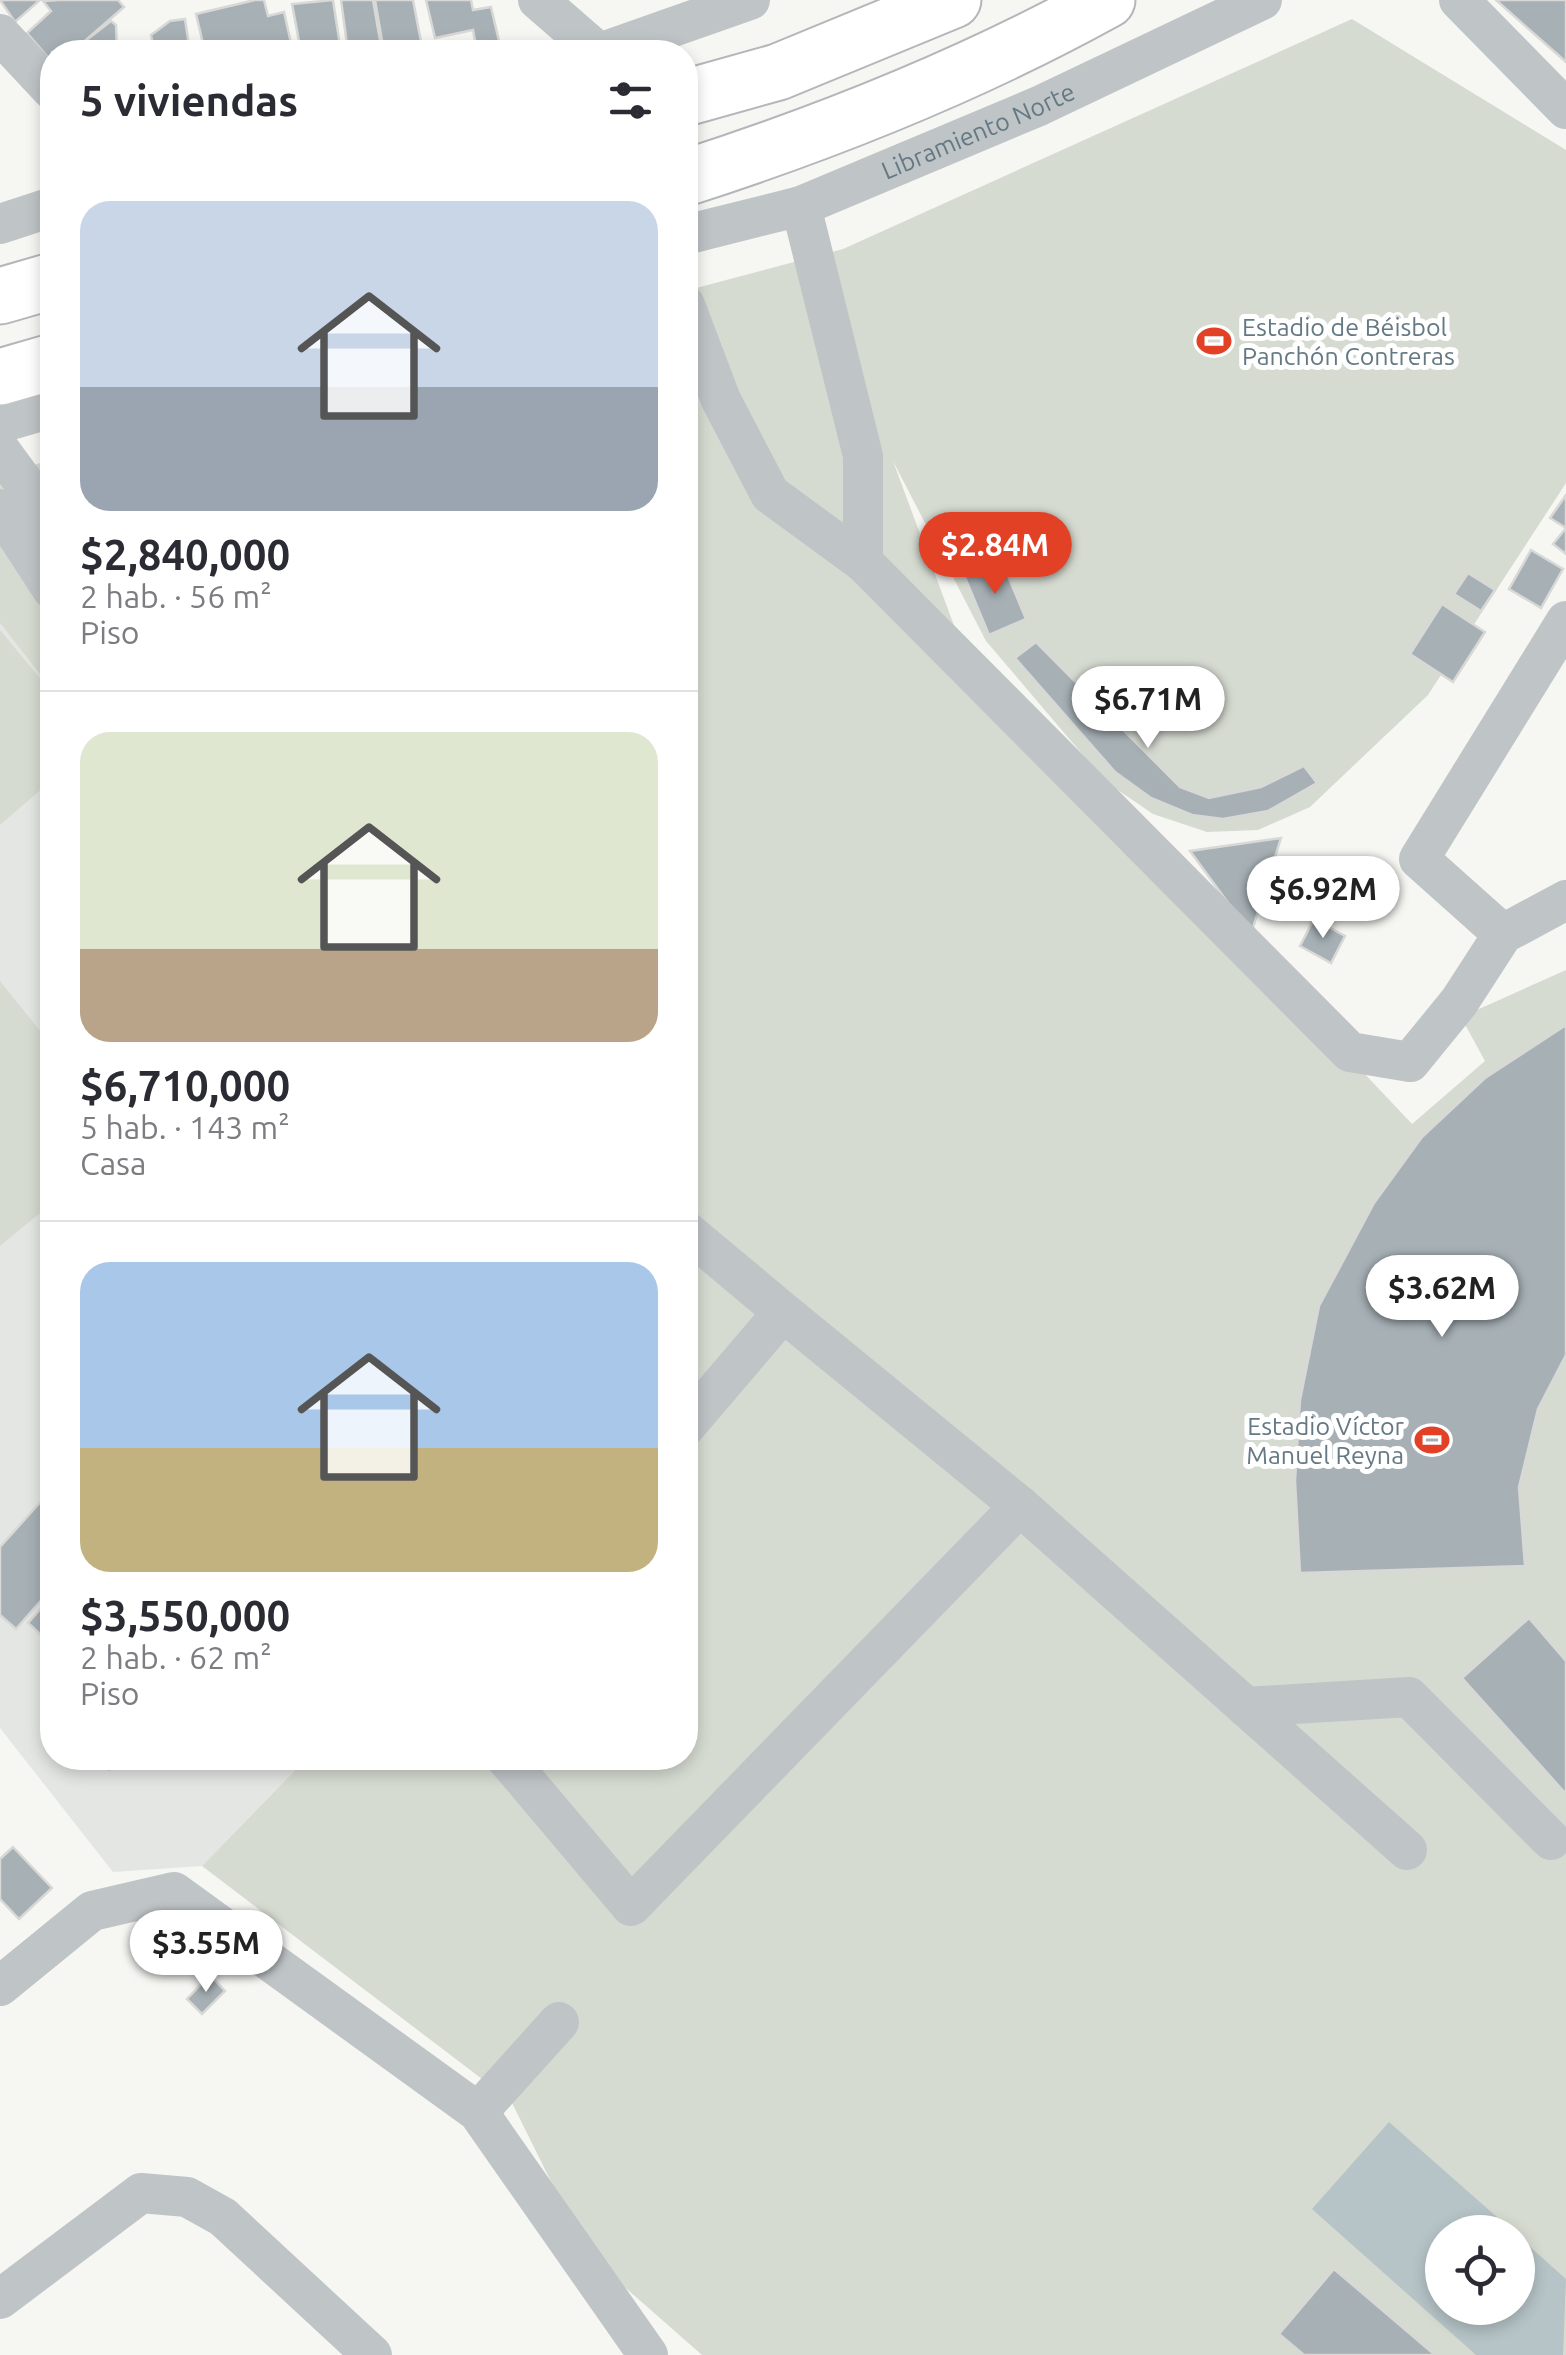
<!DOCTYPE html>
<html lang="es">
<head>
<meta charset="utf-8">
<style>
  :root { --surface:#fff; --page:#f7f7f7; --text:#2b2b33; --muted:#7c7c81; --line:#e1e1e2; --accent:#e34126 }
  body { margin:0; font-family:Ubuntu,sans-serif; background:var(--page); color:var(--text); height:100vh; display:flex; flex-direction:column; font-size:38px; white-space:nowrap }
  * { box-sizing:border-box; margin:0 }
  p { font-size:32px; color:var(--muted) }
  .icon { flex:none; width:55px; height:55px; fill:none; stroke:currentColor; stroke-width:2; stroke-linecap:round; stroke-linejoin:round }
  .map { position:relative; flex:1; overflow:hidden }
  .details { position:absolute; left:40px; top:40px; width:658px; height:1730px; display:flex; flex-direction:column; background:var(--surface); border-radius:40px; box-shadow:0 5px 15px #0003 }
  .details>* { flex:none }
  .controls { position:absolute; left:1425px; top:2215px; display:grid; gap:20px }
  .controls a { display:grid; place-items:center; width:110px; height:110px; border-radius:50%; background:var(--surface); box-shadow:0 5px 15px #0003; font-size:50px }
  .price { position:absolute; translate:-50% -85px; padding:0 22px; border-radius:35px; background:#fff; color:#222; font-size:32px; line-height:65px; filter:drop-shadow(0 2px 5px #0008) }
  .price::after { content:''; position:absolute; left:50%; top:60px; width:30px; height:22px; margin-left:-15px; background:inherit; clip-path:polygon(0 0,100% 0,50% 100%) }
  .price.active { background:var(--accent); color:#fff }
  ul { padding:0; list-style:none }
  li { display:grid; align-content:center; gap:20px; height:530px; padding:0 40px }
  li+li { border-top:2px solid var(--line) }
  li span { display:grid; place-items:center; height:310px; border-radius:30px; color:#555 }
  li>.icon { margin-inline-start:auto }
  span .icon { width:180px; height:180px; fill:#fffc; stroke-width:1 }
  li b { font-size:42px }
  h2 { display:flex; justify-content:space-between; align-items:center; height:120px; padding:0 40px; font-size:42px }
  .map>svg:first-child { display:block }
</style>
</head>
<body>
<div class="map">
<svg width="1566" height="2355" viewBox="0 0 1566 2355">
  <rect width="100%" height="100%" fill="#f6f6f3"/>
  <polygon fill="#e4e6e4" points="0,623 52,690 52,1758 307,1758 202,1866 113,1872 0,1728"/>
  <g fill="#d6dbd2" fill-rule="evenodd">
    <path d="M 1352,19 L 1566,150 L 1566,483 L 1428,695 L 1310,807 L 1258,830 L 1207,832 L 1153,814 L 1106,782 L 986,641 L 893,461 L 962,647 L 1412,1124 L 1485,1061 L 1461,1017 L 1566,970 L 1566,2355 L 702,2355 L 587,2254 L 511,2101 L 202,1866 L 307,1758 L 685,1758 L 685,291 L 843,249 ZM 1442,2232 L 1518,2232 L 1518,2308 L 1442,2308 Z"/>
    <polygon points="52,460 52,690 0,623 0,474"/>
    <polygon points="0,630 52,693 52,780 0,825"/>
    <polygon points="0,981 52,1046 52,1203 0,1246"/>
  </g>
  <polygon fill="#b6c4c7" points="1389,2122 1514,2232 1442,2232 1442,2308 1518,2308 1518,2236 1566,2279 1563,2355 1476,2355 1312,2209"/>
  <g fill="#a6b0b5" stroke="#d8d8d6" stroke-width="2.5">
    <polygon points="0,0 40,0 15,22"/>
    <polygon points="59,0 118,0 124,7 72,52 52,52 52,62 27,33 51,11 43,1"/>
    <polygon points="255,0 264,0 268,16 284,12 293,52 205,52 196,14"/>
    <polygon points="333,0 341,52 301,52 292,4"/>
    <polygon points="341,0 373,0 382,52 348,52"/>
    <polygon points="375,0 413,0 423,52 384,52"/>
    <polygon points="426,0 471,0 473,10 491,7 499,41 476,46 473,30 435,38"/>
    <polygon points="1496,0 1566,0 1566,62"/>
    <polygon points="185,19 190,52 154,52 151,35 170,21"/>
    <polygon points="111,21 116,25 117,52 71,52"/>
    <polygon points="1566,495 1566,554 1553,544 1566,528 1550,518"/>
    <polygon points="1531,550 1563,569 1541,608 1509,589"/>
    <polygon points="1001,559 1026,619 989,635 964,575"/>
    <polygon points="1468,573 1495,590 1481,611 1454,594"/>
    <polygon points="1442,604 1485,632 1453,682 1410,654"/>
    <polygon points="1036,642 1180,787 1209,798 1261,787 1304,766 1317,783 1268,811 1223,819 1192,815 1151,798 1115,772 1015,658"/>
    <polygon points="1281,838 1251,934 1190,851"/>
    <polygon points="1314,919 1345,936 1331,963 1300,946"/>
    <polygon points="1566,1025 1566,1355 1538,1409 1519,1487 1525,1566 1300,1573 1295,1481 1300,1400 1319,1306 1374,1203 1422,1137 1485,1078"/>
    <polygon points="52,1489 52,1588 16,1629 0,1615 0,1547"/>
    <polygon points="52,1596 52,1645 28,1623"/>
    <polygon points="1529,1618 1566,1661 1566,1794 1462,1678"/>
    <polygon points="95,1758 121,1758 109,1770"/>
    <polygon points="13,1847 52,1888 19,1919 0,1899 0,1859"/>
    <polygon points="210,1975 225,1991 202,2014 187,1999"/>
    <polygon points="1334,2269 1435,2355 1304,2355 1279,2334"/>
  </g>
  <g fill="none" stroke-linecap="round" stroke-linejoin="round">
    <g stroke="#b3b7ba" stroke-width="59">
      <g id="highway">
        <polyline points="685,98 778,72 953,0"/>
        <path d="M 685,178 C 831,131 973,74 1107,0"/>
        <polyline points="0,296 52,281"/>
        <polyline points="0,377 52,362"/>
      </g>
    </g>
    <g stroke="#bfc4c7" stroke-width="40">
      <polyline points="538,0 598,52"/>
      <polyline points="1459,0 1566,109"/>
      <polyline points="0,34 52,90"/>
      <polyline points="602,52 750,0"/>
      <polyline points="801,206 863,456 863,562"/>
      <polyline points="0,224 52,207"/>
      <path id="s1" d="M 685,235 L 801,206 L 1039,106 L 1262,0"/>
      <polyline points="685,305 721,400 770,494 863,562 1350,1052 1410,1062 1459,1002 1503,934 1566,900"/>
      <polyline points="0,423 52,408"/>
      <polyline points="0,450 52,521"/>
      <polyline points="0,509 52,589"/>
      <polyline points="1503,934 1419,859 1566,621"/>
      <polyline points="685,1230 783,1312 685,1427"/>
      <polyline points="783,1312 1020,1506"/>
      <polyline points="1246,1707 1409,1697 1551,1840"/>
      <polyline points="506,1758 631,1906 1020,1506 1407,1850"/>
      <polyline points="0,1986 92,1911 174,1892 478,2112 648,2355"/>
      <polyline points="478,2112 559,2022"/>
      <polyline points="0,2299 141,2193 187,2197 223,2217 372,2355"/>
    </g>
    <use href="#highway" stroke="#fff" stroke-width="55"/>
  </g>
  <defs>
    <g id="stadium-bare" transform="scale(2.7)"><path d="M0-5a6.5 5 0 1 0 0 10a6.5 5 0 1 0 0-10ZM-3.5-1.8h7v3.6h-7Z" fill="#e34126" stroke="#fff" stroke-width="2.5" paint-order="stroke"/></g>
  </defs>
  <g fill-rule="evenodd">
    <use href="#stadium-bare" x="1214" y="341"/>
    <use href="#stadium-bare" x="1432" y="1440"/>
  </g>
  <g text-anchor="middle" stroke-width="10" stroke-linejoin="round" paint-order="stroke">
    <g font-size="25" fill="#657984" stroke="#fff">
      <text dy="9" stroke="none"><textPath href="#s1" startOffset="312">Libramiento Norte</textPath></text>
    </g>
    <g font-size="25" fill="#657984" stroke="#fff" text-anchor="start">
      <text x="1242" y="336">Estadio de Béisbol<tspan x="1242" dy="29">Panchón Contreras</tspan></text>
      <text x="1404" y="1435" text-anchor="end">Estadio Víctor<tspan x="1404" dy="29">Manuel Reyna</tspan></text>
    </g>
  </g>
</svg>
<div class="controls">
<a><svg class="icon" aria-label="locate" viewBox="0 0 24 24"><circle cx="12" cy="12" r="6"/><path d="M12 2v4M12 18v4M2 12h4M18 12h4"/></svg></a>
</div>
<b class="price active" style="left:995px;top:597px">$2.84M</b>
<b class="price" style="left:1148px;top:751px">$6.71M</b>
<b class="price" style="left:1323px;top:941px">$6.92M</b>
<b class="price" style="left:1442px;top:1340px">$3.62M</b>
<b class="price" style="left:206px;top:1995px">$3.55M</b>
<section class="details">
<h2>5 viviendas<svg class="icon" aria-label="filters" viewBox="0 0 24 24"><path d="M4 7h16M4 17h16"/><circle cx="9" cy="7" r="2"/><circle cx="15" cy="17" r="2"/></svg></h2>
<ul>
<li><span style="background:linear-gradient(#c9d6e8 60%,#9aa5b1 0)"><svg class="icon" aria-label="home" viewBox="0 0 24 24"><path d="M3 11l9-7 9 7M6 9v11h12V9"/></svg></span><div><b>$2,840,000</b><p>2 hab. · 56 m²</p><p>Piso</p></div></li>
<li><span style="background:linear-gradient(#dfe7d0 70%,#b9a48a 0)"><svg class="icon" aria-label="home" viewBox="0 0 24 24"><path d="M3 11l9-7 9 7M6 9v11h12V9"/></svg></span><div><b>$6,710,000</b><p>5 hab. · 143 m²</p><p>Casa</p></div></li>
<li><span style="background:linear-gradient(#a9c7e8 60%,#c2b280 0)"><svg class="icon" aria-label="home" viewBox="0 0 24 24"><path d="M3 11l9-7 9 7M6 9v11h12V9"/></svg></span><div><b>$3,550,000</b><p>2 hab. · 62 m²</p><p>Piso</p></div></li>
</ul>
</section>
</div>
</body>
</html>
